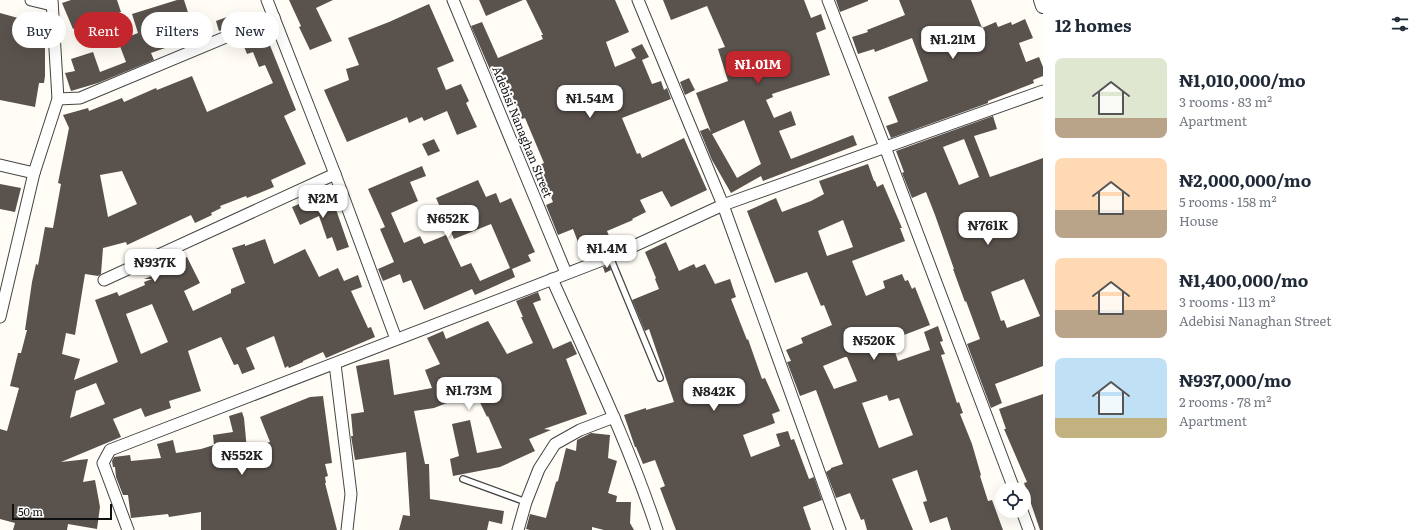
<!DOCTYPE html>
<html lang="en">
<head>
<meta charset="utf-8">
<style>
  :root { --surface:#fff; --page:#f2f2f3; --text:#1f2937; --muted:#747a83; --accent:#c4262e }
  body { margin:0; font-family:Literata,serif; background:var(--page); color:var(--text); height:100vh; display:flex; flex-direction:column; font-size:15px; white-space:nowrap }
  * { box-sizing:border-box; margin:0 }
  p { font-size:13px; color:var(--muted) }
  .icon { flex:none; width:22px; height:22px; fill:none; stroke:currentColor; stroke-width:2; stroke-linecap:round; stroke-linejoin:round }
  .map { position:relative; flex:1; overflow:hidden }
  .side { display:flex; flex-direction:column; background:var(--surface); width:380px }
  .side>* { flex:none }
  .top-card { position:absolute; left:12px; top:12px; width:380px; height:36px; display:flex; gap:8px }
  .tools { position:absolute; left:995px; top:482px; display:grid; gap:8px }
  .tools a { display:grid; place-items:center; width:36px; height:36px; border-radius:50%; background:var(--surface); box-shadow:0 4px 16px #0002; font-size:20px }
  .scale { position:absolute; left:12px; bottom:10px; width:100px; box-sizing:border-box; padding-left:4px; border:2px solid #111; border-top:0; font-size:11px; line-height:14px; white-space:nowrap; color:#111; -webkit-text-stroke:3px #fff; paint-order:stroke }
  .price { position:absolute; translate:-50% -34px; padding:0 9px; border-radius:8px; background:#fff; color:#222; font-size:13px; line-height:26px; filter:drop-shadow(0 1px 2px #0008) }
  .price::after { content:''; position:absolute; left:50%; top:24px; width:12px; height:9px; margin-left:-6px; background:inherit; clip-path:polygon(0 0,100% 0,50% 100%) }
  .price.active { background:var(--accent); color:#fff }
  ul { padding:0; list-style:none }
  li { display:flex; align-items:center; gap:12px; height:100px; padding:0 12px }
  li span { display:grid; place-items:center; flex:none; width:112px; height:80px; border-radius:8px; color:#555 }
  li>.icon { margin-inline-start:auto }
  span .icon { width:48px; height:48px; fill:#fffc; stroke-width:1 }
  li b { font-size:17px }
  h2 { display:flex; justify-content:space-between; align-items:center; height:48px; padding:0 12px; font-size:17px }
  .pill { padding:0 14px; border-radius:18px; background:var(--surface); box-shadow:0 4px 16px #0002; font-size:14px; line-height:36px }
  .pill.active { background:var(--accent); color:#fff }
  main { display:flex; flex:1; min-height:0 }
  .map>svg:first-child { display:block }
</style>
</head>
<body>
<main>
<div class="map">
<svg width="1043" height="530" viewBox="0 0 1043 530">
  <rect width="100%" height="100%" fill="#fffdf5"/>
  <g fill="#5a524d" fill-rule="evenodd">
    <polygon points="71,0 117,0 121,12 73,29 62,3"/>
    <polygon points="177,0 184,0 196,37 151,53 154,60 98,83 71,91 65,73 75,71 71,59 93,52 100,72 126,62 118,41 138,33 132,14"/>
    <polygon points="289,0 333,0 316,8 332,41 310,50 299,27 301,26"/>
    <polygon points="479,0 523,0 486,16"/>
    <polygon points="526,0 615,0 629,32 606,42 615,67 636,58 631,49 642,44 649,57 642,60 652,84 661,81 664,90 667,88 671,99 622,118 637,154 640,153 642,158 684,138 707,190 671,207 662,191 640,200 646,212 632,219 633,220 607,231 614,248 598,254 591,237 578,242 573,229 558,235 546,205 553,202 537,166 544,163 525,118 522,119 504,77 495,81 471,26 482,22 498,58 543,39 541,35 543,35"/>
    <path d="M 663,0 L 804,0 L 811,18 L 821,14 L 826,29 L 816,33 L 830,75 L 772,94 L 773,97 L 766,100 L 774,118 L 791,111 L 796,125 L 779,131 L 791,159 L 853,135 L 857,145 L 763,181 L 761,176 L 731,193 L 712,160 L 700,131 L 708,128 L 711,132 L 696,93 L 728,81 L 718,49 L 725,47 L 707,6 L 671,20 ZM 744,120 L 761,164 L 737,178 L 712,134 Z"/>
    <polygon points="836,0 868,0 868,1 840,12"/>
    <polygon points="899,0 971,0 982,28 996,22 998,27 1011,22 1012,25 1025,19 1033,38 1019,43 1026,62 1039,57 1043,67 1043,76 1033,80 1034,83 988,101 988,103 891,138 886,126 898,122 888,97 928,81 912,38 875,52 874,49 858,54 852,37 868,32 867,30 905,15"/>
    <polygon points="429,4 454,61 437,68 446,90 461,84 469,101 466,103 477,127 457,135 447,111 424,121 422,117 409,123 407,117 347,142 324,90 349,80 346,69 359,65 348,38 389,22"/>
    <polygon points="0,13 18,18 45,18 45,76 44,83 39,83 35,107 0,100"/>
    <polygon points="235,14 239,24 219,31 216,21"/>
    <path d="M 262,37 L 269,43 L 296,110 L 284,116 L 306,164 L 271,180 L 274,187 L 247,198 L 246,196 L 220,206 L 221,208 L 211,213 L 212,215 L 195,223 L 191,215 L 127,245 L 126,242 L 103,248 L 101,274 L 98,276 L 85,274 L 75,335 L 66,333 L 62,354 L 80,359 L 74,380 L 118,362 L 95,300 L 117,292 L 119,296 L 145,285 L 144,282 L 152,279 L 144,279 L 174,267 L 173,264 L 187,257 L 200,283 L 184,291 L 193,311 L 231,293 L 231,289 L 245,283 L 232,248 L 245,244 L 245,246 L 265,239 L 274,264 L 305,249 L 319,277 L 338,268 L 344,281 L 358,275 L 362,287 L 351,291 L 368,328 L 371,327 L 375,337 L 326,358 L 323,352 L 303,361 L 303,362 L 289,368 L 288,366 L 285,368 L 274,336 L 246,348 L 255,369 L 242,374 L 238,364 L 234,365 L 221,337 L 188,351 L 201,391 L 169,401 L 171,408 L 145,417 L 141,408 L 113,419 L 121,437 L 61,462 L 88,459 L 83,482 L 95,480 L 100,507 L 97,529 L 68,524 L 67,530 L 13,530 L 15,523 L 0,519 L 0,429 L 7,431 L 19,388 L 10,386 L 18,353 L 21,353 L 27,330 L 25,330 L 32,282 L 36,264 L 38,265 L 45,227 L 53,228 L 61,184 L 58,183 L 69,128 L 63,115 L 88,108 L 89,111 L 122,98 L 124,102 L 156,88 L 157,90 L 192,76 L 207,112 L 273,83 L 265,65 L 259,67 L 253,52 L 247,54 L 243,44 ZM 122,171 L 137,204 L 108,217 L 100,175 ZM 152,304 L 168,342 L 141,354 L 126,314 ZM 96,383 L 105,404 L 70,418 L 76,391 Z"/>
    <polygon points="689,78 695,90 685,95 680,82"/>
    <path d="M 993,116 L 997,129 L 974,136 L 990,177 L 1043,158 L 1043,366 L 995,384 L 1002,403 L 991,408 L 967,344 L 980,339 L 966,301 L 965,302 L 953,269 L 954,269 L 935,215 L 926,192 L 912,198 L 902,173 L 904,172 L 896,151 ZM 964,139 L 979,177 L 959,185 L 943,147 ZM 1024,279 L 1040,316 L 1007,328 L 1004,320 L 1001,321 L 991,292 Z"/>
    <polygon points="434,139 440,151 428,156 422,144"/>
    <path d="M 868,164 L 874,181 L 875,181 L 877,187 L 883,184 L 902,228 L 900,228 L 905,241 L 852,261 L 866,296 L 885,288 L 883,281 L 902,274 L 905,281 L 908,280 L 912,289 L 915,287 L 930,325 L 891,340 L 898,361 L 930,350 L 924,332 L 938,326 L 943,341 L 940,342 L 945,354 L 941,355 L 957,403 L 959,402 L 963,413 L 960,414 L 972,444 L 981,475 L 980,476 L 988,501 L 992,500 L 1003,530 L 951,530 L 947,517 L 930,523 L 923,502 L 927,501 L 917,470 L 892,479 L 913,530 L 867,530 L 864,519 L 861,520 L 850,493 L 836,498 L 835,495 L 826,472 L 831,469 L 831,468 L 843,464 L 816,390 L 800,396 L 787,362 L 791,361 L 786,350 L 803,343 L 801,338 L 832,325 L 824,305 L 821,306 L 807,272 L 775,283 L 747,211 L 776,198 L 782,212 L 811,201 L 824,194 L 819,181 ZM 843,220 L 853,247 L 827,256 L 818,231 ZM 845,357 L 847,357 L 857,381 L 834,389 L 823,366 ZM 887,395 L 889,401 L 899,398 L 913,435 L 879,448 L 862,403 Z"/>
    <polygon points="422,166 426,176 410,182 418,201 391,213 404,243 420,236 424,244 446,235 461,267 471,263 480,281 510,268 491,224 454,239 436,198 478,180 486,197 496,193 500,203 511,198 535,252 528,255 531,261 512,269 515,277 475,295 472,289 424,310 411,280 403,283 400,274 383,281 378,269 394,262 380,229 385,227 368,189"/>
    <polygon points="0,184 21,188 15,212 0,209"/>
    <polygon points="315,197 317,203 332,198 349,247 337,251 332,237 327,239 319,216 300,225 292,207"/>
    <polygon points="666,242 679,271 694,264 696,268 705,264 715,284 730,279 736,297 731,299 747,340 748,339 762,379 765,378 780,411 772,414 775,423 743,435 751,457 780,446 776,434 788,431 791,440 794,439 809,479 814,477 822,500 803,507 811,530 676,530 660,488 665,486 655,460 643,464 636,447 635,447 624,415 646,408 646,410 674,402 649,329 645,331 632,300 659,289 655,279 656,278 645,252"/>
    <polygon points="609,265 611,270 605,273 603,267"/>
    <polygon points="538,292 541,300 533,303 553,349 571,341 577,354 566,359 587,414 544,429 551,430 529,439 535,451 500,467 453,476 450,459 459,456 452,424 470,420 477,453 502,448 488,416 487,417 475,392 434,408 414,411 425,464 429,464 430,499 504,511 502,524 489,521 487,530 399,530 403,515 410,516 406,452 355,460 351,436 353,436 351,414 364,412 356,366 389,359 394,395 432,388 425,370 440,364 427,338 443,331 446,339 488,321 507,354 533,343 521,317 523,317 516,301"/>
    <polygon points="1043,394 1043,530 1040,530 1024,483 1027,482 1004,429 1006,429 999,409"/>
    <polygon points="323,396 332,463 325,464 328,476 325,477 326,483 325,483 337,530 201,530 201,512 169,517 168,514 131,518 128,495 123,495 116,477 115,467 113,467 112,461 114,457 130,455 131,461 161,458 157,444 173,440 176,453 201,449 214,445 213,435 233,432 229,416 242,412 244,418 247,450 270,442 260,417 310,397"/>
    <polygon points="591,433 610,435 608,458 617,461 608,493 617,496 616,502 631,502 630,523 634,530 604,530 592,527 592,530 530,530 526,529 530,514 546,518 556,482 558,481 566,448 576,451 577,440"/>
  </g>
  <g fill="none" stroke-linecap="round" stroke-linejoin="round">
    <g stroke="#444" stroke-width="8">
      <g id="service">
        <polyline points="610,257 660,378"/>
        <polyline points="463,479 526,502"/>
      </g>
    </g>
    <g stroke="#444" stroke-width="13">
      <g id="minor">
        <polyline points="31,0 52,5"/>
        <polyline points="267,0 335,174 396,339"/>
        <polyline points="453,0 566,273"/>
        <polyline points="638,0 723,205 840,530"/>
        <polyline points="828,0 885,147 1014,489"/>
        <polyline points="58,99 80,98 274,17"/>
        <polyline points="0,165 34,173"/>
        <path d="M 552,279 C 589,362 629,444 657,530"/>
        <polyline points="104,280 335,174"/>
        <polyline points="0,317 34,173 58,99 52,0"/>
        <polyline points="335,364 351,494 347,530"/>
        <polyline points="1022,511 1029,530"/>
        <polyline points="128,530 103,463 110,450 610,257 723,205 1043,91"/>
        <polyline points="518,530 526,502 539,469 555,444 580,430 614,417"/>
      </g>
    </g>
    <g stroke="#444" stroke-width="16">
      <polyline id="tertiary" points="1041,0 1043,6"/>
    </g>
    <use href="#service" stroke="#fff" stroke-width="5.5"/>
    <use href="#minor" stroke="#fff" stroke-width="11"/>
    <use href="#tertiary" stroke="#fff" stroke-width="14"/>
  </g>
  <g text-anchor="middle" stroke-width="4" stroke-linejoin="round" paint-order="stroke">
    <g font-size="12" fill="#111" stroke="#fff">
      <text transform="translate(522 132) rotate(68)" y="4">Adebisi Nanaghan Street</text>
    </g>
  </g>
</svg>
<div class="tools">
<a><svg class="icon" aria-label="locate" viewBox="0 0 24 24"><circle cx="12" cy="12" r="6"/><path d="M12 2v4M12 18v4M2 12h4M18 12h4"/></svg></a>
</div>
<div class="scale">50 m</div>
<b class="price" style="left:953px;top:60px">₦1.21M</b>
<b class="price active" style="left:758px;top:85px">₦1.01M</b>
<b class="price" style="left:590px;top:119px">₦1.54M</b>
<b class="price" style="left:323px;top:219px">₦2M</b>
<b class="price" style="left:448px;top:239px">₦652K</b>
<b class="price" style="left:988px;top:246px">₦761K</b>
<b class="price" style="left:607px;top:269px">₦1.4M</b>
<b class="price" style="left:155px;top:283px">₦937K</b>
<b class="price" style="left:874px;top:361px">₦520K</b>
<b class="price" style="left:469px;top:411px">₦1.73M</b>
<b class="price" style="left:714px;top:412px">₦842K</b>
<b class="price" style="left:242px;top:476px">₦552K</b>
<div class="top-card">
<a class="pill">Buy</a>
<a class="pill active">Rent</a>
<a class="pill">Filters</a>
<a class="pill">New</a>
</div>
</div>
<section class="side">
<h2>12 homes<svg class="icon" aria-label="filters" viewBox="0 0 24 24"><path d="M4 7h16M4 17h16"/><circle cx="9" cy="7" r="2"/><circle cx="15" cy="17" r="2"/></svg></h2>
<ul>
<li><span style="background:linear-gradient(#dfe7d0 75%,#b9a48a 0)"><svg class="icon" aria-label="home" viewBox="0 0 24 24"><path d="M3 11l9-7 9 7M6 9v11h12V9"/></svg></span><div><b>₦1,010,000/mo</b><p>3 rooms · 83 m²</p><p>Apartment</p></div></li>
<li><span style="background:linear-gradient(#ffd9b3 65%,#b9a48a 0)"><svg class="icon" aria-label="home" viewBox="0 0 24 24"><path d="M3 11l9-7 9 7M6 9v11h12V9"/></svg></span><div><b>₦2,000,000/mo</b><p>5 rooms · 158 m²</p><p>House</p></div></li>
<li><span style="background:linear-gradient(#ffd9b3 65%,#b9a48a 0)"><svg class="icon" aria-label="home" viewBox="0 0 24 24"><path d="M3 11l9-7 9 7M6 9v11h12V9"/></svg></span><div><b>₦1,400,000/mo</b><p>3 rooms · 113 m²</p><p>Adebisi Nanaghan Street</p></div></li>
<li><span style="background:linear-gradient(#bfe0f5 75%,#c2b280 0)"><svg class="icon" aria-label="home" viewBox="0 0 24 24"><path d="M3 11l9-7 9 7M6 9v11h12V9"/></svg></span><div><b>₦937,000/mo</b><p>2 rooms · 78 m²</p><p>Apartment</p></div></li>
</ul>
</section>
</main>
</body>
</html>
